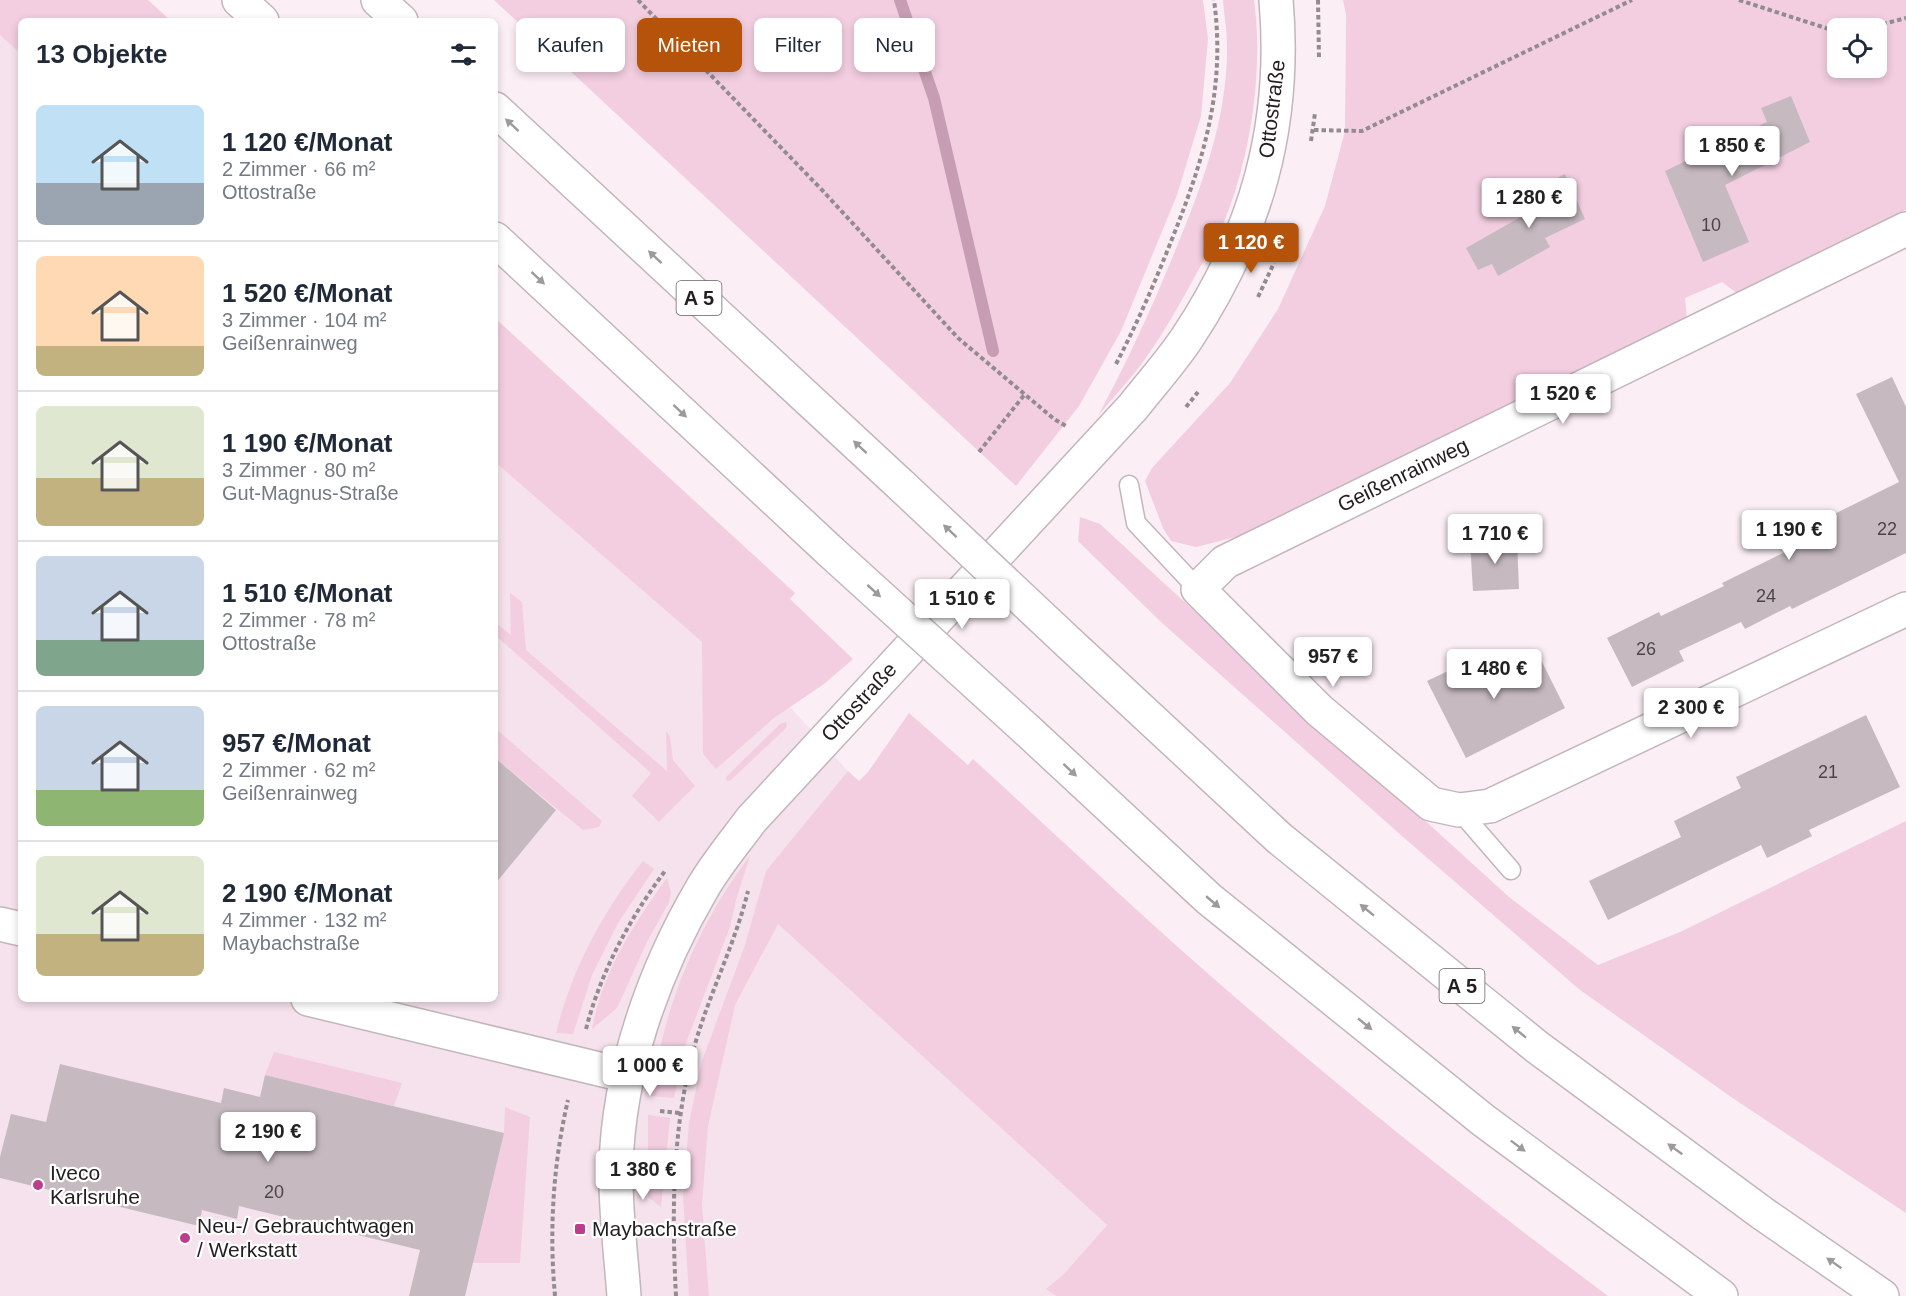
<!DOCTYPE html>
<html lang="de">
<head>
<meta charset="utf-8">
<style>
  :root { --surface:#fff; --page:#f2f2f3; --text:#1f2937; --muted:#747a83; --line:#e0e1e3; --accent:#b45309 }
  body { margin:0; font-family:Arial,sans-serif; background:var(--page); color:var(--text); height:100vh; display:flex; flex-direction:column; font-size:22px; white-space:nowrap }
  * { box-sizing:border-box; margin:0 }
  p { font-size:20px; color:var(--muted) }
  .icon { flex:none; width:33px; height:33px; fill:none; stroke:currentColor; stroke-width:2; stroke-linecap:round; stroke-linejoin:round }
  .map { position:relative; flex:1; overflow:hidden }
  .panel { position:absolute; left:18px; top:18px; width:480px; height:984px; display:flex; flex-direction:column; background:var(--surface); border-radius:9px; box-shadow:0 3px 9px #0003 }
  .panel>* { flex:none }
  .hud { position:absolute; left:516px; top:18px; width:570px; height:54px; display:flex; gap:12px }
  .tools { position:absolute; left:1827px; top:18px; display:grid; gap:12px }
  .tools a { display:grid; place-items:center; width:60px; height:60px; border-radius:9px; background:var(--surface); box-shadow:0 3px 9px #0003; font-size:30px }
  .price { position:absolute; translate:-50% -51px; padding:0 14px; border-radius:6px; background:#fff; color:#222; font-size:20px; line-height:39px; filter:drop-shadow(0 2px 3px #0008) }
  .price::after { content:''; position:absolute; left:50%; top:36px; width:18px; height:14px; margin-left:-9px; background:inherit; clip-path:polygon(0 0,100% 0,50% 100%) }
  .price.selected { background:var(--accent); color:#fff }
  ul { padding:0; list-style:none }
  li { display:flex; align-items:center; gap:18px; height:150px; padding:0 18px }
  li+li { border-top:2px solid var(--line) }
  li span { display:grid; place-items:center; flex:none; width:168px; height:120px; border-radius:9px; color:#555 }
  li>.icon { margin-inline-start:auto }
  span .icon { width:72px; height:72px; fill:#fffc; stroke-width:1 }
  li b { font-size:26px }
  h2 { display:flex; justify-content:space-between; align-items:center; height:72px; padding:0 18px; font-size:26px }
  .tag { padding:0 21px; border-radius:9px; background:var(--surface); box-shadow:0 3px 9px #0003; font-size:21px; line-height:54px }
  .tag.selected { background:var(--accent); color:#fff }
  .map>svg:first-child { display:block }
</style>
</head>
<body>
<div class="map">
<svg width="1906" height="1296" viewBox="0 0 1906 1296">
  <rect width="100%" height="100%" fill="#fbeff5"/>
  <polygon fill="#f6e2ec" points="0,35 21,54 21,999 495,999 495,462 702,642 791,708 848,771 846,787 778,924 1107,1225 1063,1275 1047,1289 1056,1296 0,1296"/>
  <g fill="#f2cee0" fill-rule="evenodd">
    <polygon points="0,0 148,0 171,21 21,21 21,54 0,35"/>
    <polygon points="494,0 1203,0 1208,39 1201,116 1177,195 1121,331 1079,406 1016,486"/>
    <path d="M 1223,0 L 1254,0 C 1264,71 1250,163 1221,229 C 1215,243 1206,256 1199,269 C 1182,300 1165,331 1145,359 C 1131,379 1113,397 1098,416 C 1127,362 1152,308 1175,251 C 1202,186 1228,117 1227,45 C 1227,30 1224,15 1223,0 Z"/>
    <path d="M 1343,0 L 1906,0 L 1906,210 L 1738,294 L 1722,282 L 1685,298 L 1687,320 L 1240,536 L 1196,547 L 1171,541 L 1163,528 L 1145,481 L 1152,468 L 1230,383 L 1278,309 L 1325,206 L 1345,131 L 1346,15 ZM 1838,28 L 1876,28 L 1876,68 L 1838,68 Z"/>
    <polygon points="495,318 795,593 790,599 853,659 824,684 774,718 716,769 703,754 702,642 495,462"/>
    <polygon points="1080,517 1100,524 1166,585 1509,897 1598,965 1680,932 1906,821 1906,1213 1734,1099 1580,990 1402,836 1161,622 1078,541"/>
    <polygon points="510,593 522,602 526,650 667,771 666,731 670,737 673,760 695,786 659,822 632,796 651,773 495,635 495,622 511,635"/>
    <path d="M 909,713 L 968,765 L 973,759 C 1063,841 1151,925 1243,1004 C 1361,1105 1483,1203 1608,1296 L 1056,1296 L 1046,1289 L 1063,1275 L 1107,1225 L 778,924 L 735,1005 L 708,1126 L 702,1205 L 709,1296 L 689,1296 L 683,1196 L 689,1123 L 702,1061 L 745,945 L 766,871 L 848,771 L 859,781 L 868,772 Z"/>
    <polygon points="786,722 787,726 784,730 731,780 727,781 726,777 732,771 780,724"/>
    <polygon points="495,728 602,821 599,827 583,830 495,758"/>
    <path d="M 750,856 L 736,900 L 730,927 L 686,1043 L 674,1098 L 651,1096 C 663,1009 697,925 750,856 Z"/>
    <path d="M 643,861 L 654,869 L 618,923 L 592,975 L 573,1034 L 556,1033 C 572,969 602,913 643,861 Z"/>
    <path d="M 667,878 L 671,892 L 669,902 L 647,942 L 623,995 L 617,1008 L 592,1029 C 603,971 633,925 667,878 Z"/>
    <polygon points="274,1052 402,1083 394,1106 265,1075"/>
    <polygon points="505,1107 530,1117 520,1263 472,1263 504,1133"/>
    <polygon points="648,1115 670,1118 661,1207 648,1197"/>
  </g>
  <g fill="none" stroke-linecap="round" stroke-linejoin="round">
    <polyline stroke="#c69db2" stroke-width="12" points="900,0 934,98 993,351"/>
  </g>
  <g fill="#c6bac0">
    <polygon points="1791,96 1810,142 1725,185 1749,242 1703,262 1665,171 1767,122 1761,108"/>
    <polygon points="1565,174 1585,219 1545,238 1550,247 1498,276 1492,264 1478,270 1466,248 1540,206 1532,190"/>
    <polygon points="1892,377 1906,407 1906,553 1792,609 1790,606 1745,629 1741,622 1679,651 1684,661 1632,687 1607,638 1659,612 1661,616 1724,586 1722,583 1820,535 1814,524 1899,482 1856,394"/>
    <polygon points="1517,540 1519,589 1473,591 1470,542"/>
    <polygon points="1508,650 1517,667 1539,656 1565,708 1466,758 1427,681 1467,662 1471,669"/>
    <polygon points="1866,715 1900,787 1809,830 1812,836 1767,858 1761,845 1608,920 1589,881 1681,837 1674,821 1741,788 1736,777"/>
    <polygon points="495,758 556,810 495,884"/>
    <polygon points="60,1064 221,1103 224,1088 260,1097 265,1075 504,1133 465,1296 409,1296 420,1250 239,1206 237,1219 202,1210 199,1226 0,1178 0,1157 11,1114 46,1122"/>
  </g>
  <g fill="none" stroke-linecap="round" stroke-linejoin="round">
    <g stroke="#c2b6bc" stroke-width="21">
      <g id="lane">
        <polyline points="1129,485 1136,523 1198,589"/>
        <polyline points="1459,810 1511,870"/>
      </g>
    </g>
    <g stroke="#c2b6bc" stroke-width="36">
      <g id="street">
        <polyline points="1906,229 1225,562 1198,589 1319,710 1431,804 1459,810 1490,806 1906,609"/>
        <polyline points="0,924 21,929"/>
        <polyline points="308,999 628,1076"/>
      </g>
    </g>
    <g stroke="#c2b6bc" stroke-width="36">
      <path id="secondary" d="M 624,1296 C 621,1254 615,1210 616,1168 C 618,1071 654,970 703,887 C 717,863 735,842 751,820 L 1133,407 C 1151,384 1171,362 1187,338 C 1256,234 1287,125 1276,0"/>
    </g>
    <g stroke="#c2b6bc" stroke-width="36">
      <g id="highway">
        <polyline points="239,0 262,21"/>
        <polyline points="378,0 401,21"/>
        <polyline points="495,109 903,487"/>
        <polyline points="495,239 831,552"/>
        <polyline points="1069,643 1279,838 1537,1047 1762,1213 1882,1296"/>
        <polyline points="1027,730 1209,899 1483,1120 1721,1296"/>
      </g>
    </g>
    <g stroke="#938b8f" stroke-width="4" stroke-dasharray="4.5 3" stroke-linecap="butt">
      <polyline points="638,0 823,191 958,338 1054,419 1066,426"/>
      <polyline points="1318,0 1319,58"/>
      <polyline points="1739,0 1838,32"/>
      <polyline points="1868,28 1906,18"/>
      <polyline points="1314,130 1362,131 1632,0"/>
      <polyline points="1311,141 1315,113"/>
      <polyline points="1258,297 1274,263"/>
      <path d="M 1116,364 C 1137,324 1155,282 1172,239 C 1204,159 1226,88 1214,0"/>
      <polyline points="1186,407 1198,392"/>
      <polyline points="979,452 1025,394"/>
      <path d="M 586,1029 C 601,971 630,918 665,871"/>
      <polyline points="660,1111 680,1113"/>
      <path d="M 555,1296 C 549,1231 553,1164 568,1100"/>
      <path d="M 676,1296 C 672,1220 672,1143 689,1068 C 702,1007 733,952 748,891"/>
    </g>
    <use href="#lane" stroke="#fff" stroke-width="18"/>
    <use href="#street" stroke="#fff" stroke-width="33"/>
    <use href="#secondary" stroke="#fff" stroke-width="33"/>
    <use href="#highway" stroke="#fff" stroke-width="33"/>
    <g stroke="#c2b6bc" stroke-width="36" stroke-linecap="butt">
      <g id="highway-bridge">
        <polyline points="903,487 1069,643"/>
        <polyline points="831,552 1027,730"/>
      </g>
    </g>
    <use href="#highway-bridge" stroke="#fff" stroke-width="33"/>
  </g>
  <defs><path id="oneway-solid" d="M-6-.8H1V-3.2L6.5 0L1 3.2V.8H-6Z" transform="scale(1.5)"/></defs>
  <g fill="#9c9a9b">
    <use href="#oneway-solid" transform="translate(512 125) rotate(-137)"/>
    <use href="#oneway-solid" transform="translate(655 257) rotate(-137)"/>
    <use href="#oneway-solid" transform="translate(538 278) rotate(43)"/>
    <use href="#oneway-solid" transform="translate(680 411) rotate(43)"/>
    <use href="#oneway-solid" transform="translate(860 447) rotate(-137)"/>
    <use href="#oneway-solid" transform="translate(950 531) rotate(-137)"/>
    <use href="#oneway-solid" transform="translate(874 591) rotate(42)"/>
    <use href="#oneway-solid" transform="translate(1070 770) rotate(43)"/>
    <use href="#oneway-solid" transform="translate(1213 902) rotate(40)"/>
    <use href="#oneway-solid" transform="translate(1367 910) rotate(-141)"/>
    <use href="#oneway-solid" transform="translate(1365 1024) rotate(39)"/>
    <use href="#oneway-solid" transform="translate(1519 1032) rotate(-141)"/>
    <use href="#oneway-solid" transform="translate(1518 1146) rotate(37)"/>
    <use href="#oneway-solid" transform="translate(1675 1149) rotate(-144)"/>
    <use href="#oneway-solid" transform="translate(1834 1263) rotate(-145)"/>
  </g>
  <g fill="#bb3d8b" stroke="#fff" stroke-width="2">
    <circle cx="38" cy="1185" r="6"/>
    <rect x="574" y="1223" width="12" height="12" rx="3"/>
    <circle cx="185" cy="1238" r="6"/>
  </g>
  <g text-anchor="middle" stroke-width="4.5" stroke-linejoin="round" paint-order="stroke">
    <g font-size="18" fill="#4c4548">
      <text x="1711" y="231">10</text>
      <text x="1887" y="535">22</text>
      <text x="1766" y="602">24</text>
      <text x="1646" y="655">26</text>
      <text x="1828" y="778">21</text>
      <text x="274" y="1198">20</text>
    </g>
    <g fill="#fff" stroke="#656263" stroke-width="1.5">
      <rect x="676.5" y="281" width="45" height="34" rx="4.5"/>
      <rect x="1439.5" y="969" width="45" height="34" rx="4.5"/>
    </g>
    <g font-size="20" font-weight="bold" fill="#231e20">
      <text x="699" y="305">A 5</text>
      <text x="1462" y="993">A 5</text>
    </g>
    <g font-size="21" fill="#231e20" stroke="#fff">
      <text transform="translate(1272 109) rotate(-83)" y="7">Ottostraße</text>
      <text transform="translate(1403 475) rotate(-26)" y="7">Geißenrainweg</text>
      <text transform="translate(859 702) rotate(-47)" y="7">Ottostraße</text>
    </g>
    <g font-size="21" fill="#231e20" stroke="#fff" text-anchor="start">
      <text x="50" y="1180">Iveco<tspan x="50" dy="24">Karlsruhe</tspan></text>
      <text x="197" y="1233">Neu-/ Gebrauchtwagen<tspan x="197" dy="24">/ Werkstatt</tspan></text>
      <text x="592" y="1236">Maybachstraße</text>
    </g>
  </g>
</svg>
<div class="tools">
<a><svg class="icon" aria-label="locate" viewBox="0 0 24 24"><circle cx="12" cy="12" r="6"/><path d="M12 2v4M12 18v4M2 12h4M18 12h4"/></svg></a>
</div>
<b class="price" style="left:1732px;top:177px">1 850 €</b>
<b class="price" style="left:1529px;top:229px">1 280 €</b>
<b class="price selected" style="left:1251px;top:274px">1 120 €</b>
<b class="price" style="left:1563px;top:425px">1 520 €</b>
<b class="price" style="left:1789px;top:561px">1 190 €</b>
<b class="price" style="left:1495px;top:565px">1 710 €</b>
<b class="price" style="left:962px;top:630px">1 510 €</b>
<b class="price" style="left:1333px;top:688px">957 €</b>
<b class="price" style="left:1494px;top:700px">1 480 €</b>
<b class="price" style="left:1691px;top:739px">2 300 €</b>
<b class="price" style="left:650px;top:1097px">1 000 €</b>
<b class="price" style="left:268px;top:1163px">2 190 €</b>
<b class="price" style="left:643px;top:1201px">1 380 €</b>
<div class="hud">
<a class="tag">Kaufen</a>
<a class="tag selected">Mieten</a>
<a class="tag">Filter</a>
<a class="tag">Neu</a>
</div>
<section class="panel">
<h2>13 Objekte<svg class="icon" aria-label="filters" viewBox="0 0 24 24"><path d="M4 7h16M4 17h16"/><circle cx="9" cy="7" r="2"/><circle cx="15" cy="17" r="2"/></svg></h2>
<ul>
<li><span style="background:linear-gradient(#bfe0f5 65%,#9aa5b1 0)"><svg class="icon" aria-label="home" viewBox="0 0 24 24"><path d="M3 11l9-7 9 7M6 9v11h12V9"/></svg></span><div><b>1 120 €/Monat</b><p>2 Zimmer · 66 m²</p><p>Ottostraße</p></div></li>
<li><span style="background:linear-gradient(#ffd9b3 75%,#c2b280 0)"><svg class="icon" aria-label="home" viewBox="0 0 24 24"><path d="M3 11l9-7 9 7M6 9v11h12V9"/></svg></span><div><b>1 520 €/Monat</b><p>3 Zimmer · 104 m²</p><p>Geißenrainweg</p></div></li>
<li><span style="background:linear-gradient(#dfe7d0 60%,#c2b280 0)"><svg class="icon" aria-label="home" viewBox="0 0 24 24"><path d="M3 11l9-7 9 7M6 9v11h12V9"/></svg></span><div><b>1 190 €/Monat</b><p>3 Zimmer · 80 m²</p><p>Gut-Magnus-Straße</p></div></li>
<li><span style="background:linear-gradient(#c9d6e8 70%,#7fa58c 0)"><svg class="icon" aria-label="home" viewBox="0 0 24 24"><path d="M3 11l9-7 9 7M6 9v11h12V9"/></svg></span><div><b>1 510 €/Monat</b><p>2 Zimmer · 78 m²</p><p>Ottostraße</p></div></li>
<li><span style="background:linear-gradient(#c9d6e8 70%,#8fb573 0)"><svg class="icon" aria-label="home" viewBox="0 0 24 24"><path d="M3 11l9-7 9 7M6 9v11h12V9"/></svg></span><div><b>957 €/Monat</b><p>2 Zimmer · 62 m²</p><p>Geißenrainweg</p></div></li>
<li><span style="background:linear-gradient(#dfe7d0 65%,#c2b280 0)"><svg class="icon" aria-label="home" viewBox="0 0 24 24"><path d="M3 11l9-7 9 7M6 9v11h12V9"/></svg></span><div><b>2 190 €/Monat</b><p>4 Zimmer · 132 m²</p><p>Maybachstraße</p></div></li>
</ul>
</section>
</div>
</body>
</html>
